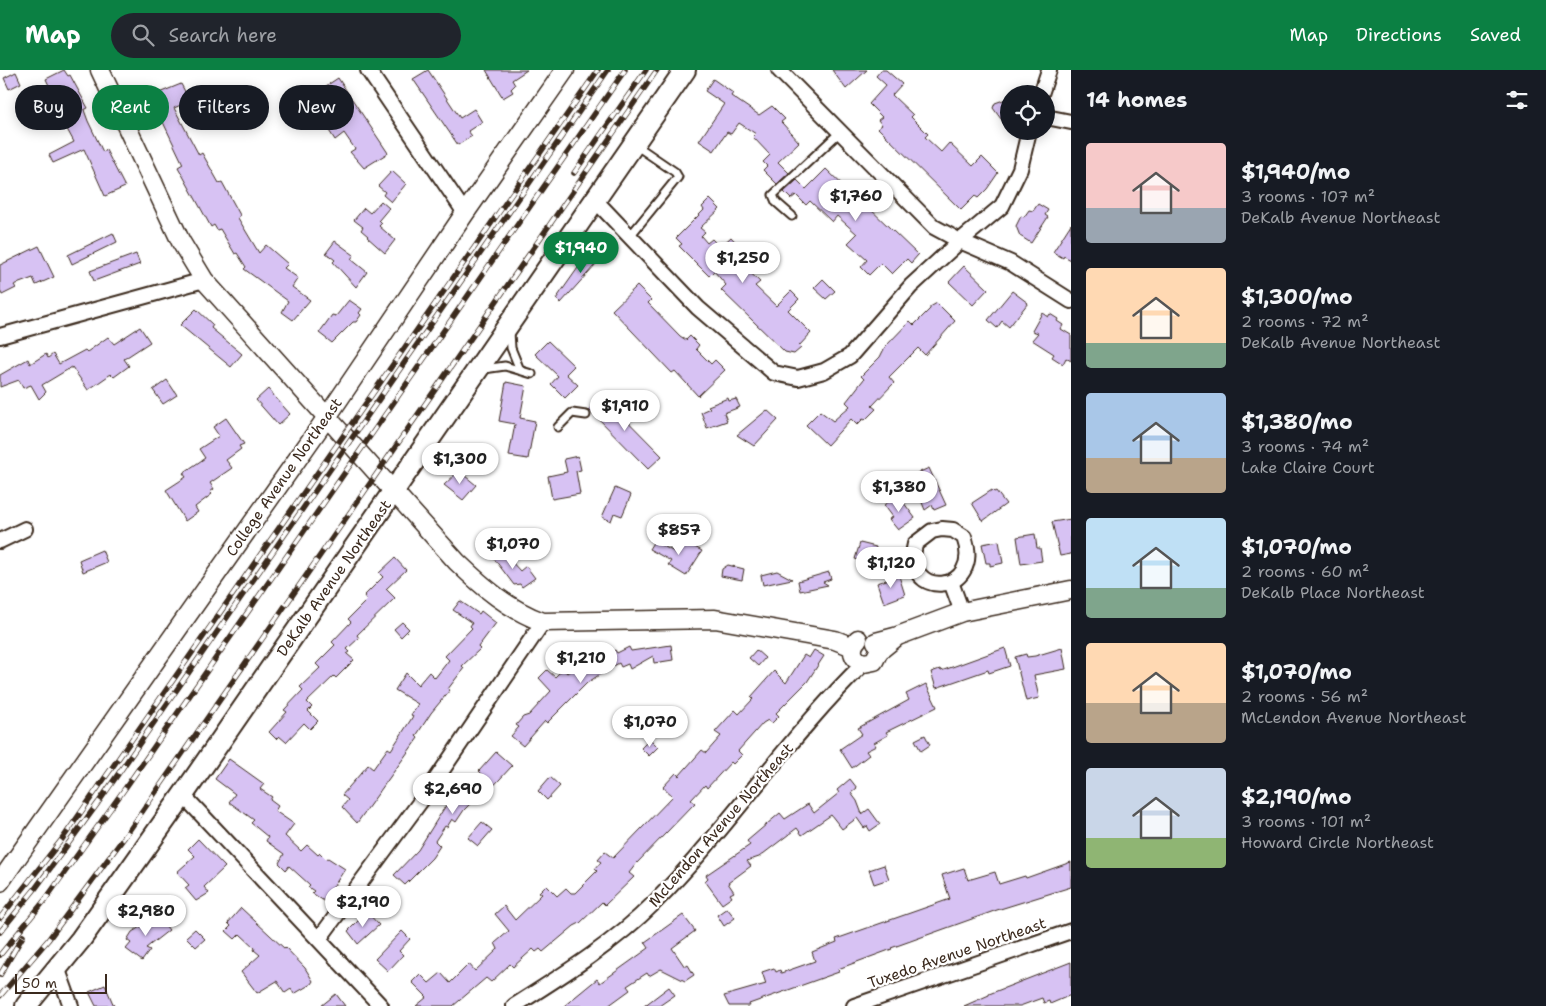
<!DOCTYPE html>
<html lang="en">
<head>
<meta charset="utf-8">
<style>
  :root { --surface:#171b24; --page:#20242c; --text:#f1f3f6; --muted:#9ea1a6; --accent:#0b8043 }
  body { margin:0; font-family:"Shantell Sans",sans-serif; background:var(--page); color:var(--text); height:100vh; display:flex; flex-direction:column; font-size:19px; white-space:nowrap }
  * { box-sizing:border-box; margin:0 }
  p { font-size:16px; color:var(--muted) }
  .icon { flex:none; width:28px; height:28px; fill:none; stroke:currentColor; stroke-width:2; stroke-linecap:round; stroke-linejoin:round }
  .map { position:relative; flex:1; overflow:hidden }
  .panel { display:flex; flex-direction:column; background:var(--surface); width:475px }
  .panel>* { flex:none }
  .hud { position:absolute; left:15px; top:15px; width:475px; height:45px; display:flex; gap:10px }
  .tools { position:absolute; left:1000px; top:15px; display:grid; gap:10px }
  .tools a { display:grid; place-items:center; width:55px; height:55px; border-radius:50%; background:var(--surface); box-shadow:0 2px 12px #0003; font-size:25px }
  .scale { position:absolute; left:15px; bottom:12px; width:92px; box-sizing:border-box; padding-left:5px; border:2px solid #3b2a1e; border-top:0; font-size:14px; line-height:18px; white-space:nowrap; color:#3b2a1e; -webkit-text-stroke:4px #fff; paint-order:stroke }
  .price { position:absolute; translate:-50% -42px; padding:0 11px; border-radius:18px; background:#fff; color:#222; font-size:16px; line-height:32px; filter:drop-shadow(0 1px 2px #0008) }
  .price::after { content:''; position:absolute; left:50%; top:30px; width:15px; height:11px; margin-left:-8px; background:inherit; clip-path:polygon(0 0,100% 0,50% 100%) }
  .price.active { background:var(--accent); color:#fff }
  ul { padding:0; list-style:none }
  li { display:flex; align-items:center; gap:15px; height:125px; padding:0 15px }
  li span { display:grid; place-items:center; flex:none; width:140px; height:100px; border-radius:5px; color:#555 }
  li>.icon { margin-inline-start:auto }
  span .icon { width:60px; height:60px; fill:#fffc; stroke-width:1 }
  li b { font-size:21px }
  h2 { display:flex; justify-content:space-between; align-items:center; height:60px; padding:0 15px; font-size:21px }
  .pill { padding:0 18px; border-radius:22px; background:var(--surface); box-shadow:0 2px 12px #0003; font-size:18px; line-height:45px }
  .pill.active { background:var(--accent); color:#fff }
  header { display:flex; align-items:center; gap:30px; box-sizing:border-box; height:70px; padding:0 25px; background:var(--accent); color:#fff }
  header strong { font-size:24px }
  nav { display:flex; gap:28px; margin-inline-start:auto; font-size:18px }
  .search { width:350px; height:45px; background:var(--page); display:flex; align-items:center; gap:12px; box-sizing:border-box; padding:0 18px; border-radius:28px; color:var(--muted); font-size:19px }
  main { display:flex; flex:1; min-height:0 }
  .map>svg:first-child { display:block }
</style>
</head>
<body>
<header>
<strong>Map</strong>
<div class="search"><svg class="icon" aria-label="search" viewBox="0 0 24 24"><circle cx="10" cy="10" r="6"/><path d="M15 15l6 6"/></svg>Search here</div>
<nav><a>Map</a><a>Directions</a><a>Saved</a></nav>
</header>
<main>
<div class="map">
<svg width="1071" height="936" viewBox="0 0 1071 936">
  <rect width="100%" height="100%" fill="#fff"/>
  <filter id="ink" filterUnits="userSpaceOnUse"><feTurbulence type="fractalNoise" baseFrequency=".02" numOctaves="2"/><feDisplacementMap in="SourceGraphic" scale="10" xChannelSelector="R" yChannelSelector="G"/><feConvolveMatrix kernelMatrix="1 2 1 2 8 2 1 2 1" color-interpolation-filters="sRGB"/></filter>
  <g filter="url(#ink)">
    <g fill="#d7c2f3" stroke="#3b2a1e">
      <polygon points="64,0 68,6 70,5 83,29 88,38 84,40 88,51 103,82 106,80 125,117 105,126 84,79 53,93 49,85 74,72 56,39 59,37 46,9"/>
      <polygon points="428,0 460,48 474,39 482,52 468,61 472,66 458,75 413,9"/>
      <polygon points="486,0 527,0 512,10 515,15 511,19 513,22 503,28"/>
      <polygon points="832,0 867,0 846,19"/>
      <polygon points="881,0 886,0 902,14 892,25 913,45 911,47 928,64 925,67 941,82 949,73 973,96 982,87 998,103 987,119 978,128 975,126 961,140 878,58 882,55 878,50 882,47 869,34 886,15 876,6"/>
      <polygon points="16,2 21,13 9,19 4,8"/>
      <polygon points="338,8 388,83 364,98 350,82 355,79 344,63 335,70 308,28"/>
      <polygon points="713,9 733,23 731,26 759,45 772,36 785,49 781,52 783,54 799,72 778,92 789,103 777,114 763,100 767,96 763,92 770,85 753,67 756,64 739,53 731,64 727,62 714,81 699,71 724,34 705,21"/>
      <polygon points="181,14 190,31 174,38 199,85 202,83 219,113 222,112 240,145 238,148 259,183 266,175 288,194 284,198 298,208 292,217 310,230 293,250 282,242 288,231 244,199 246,197 237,183 235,184 220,159 217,160 214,155 211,157 178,97 183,94 152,29 156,27 154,25"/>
      <polygon points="1009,28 1009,60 993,38 995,33"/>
      <polygon points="826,99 854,126 859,121 868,130 864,133 918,185 911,193 907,189 892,204 881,193 869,205 861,197 867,190 848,173 857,164 837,146 832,152 810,131 806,135 796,125 791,129 784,122 797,110 806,119"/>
      <polygon points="392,101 406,114 391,132 383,125 385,122 378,116"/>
      <polygon points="710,129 720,139 700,158 705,162 701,166 707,173 712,169 720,177 731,167 742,179 737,183 739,186 736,189 760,212 755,216 776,236 791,221 799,229 788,240 811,263 799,276 801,278 794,284 785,282 721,220 726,215 714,201 709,206 679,176 682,174 676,168 704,140 702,137"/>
      <polygon points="381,131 389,138 379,150 382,153 379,156 395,170 385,183 367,167 368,166 361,160 363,157 354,150 364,138 370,143"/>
      <polygon points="1038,134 1048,140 1045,145 1048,147 1031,173 1020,166 1016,156 1021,146 1024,147 1029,140 1033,141"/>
      <polygon points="1071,154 1071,190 1064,186 1063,188 1053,182"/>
      <polygon points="113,163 117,172 72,194 68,185"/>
      <polygon points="335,171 354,185 351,189 367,202 356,217 333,192 335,190 326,183"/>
      <polygon points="39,176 54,207 36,215 33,208 14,215 16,218 2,225 0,220 0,195"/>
      <polygon points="596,178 604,185 561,233 556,229 580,195"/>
      <polygon points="136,184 140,194 94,211 90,201"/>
      <polygon points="964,196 988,219 973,235 949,212"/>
      <polygon points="823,209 835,221 826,229 814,218"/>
      <polygon points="637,216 651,230 648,233 680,266 686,270 690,266 699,275 696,279 711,294 715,290 725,300 698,326 675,301 672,303 612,240"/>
      <polygon points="1012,221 1028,233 1009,257 1002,251 997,258 988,250"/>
      <polygon points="349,230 362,239 359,243 361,245 356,252 353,252 332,273 319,263 332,245 336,246"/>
      <polygon points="937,233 955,251 925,285 918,278 889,307 894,313 872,336 876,339 865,350 863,349 857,355 851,349 827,375 806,355 820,341 833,351 850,336 846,332 864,309 861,306 880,287 885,277 910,251 914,255 930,239 930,237"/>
      <polygon points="196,239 213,255 211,258 242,284 231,297 180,255"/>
      <polygon points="1042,243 1048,247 1050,244 1058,249 1057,251 1063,255 1061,259 1071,265 1071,291 1066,288 1063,294 1052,287 1054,284 1032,270 1038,263 1032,261"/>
      <polygon points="140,257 150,272 124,289 129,296 114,307 111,304 88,320 72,297 42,315 46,322 39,329 31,315 23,318 19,310 0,317 0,305 28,289 30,294 46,284 48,288 53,284 59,294 85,280 87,282 108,267 114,274"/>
      <polygon points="548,271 574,296 566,304 578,315 565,328 551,314 558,306 535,284"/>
      <polygon points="167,310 177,325 163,334 153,320"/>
      <polygon points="506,312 526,316 520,348 535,351 528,389 509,386 515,354 499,351"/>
      <polygon points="268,319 290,344 278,355 256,330"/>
      <polygon points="602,325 662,386 648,399 589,339"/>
      <polygon points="728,328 729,331 736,329 740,337 724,343 727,351 707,358 701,342 710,338 708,336"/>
      <polygon points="767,340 778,350 754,376 737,365"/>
      <polygon points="226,348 244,374 239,376 241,379 226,390 232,398 210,413 214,419 210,422 212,424 195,437 198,442 185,451 166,420 186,407 183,403 205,388 199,379 219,366 213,357"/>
      <polygon points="578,386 581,400 576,401 580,424 552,429 548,406 567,402 564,389"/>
      <polygon points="929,398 946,435 934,440 932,435 925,440 912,408 914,408 913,405"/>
      <polygon points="459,401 476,415 463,430 444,415"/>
      <polygon points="615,418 631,425 622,446 614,443 611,451 602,447"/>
      <polygon points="992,420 994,422 996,421 1006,434 983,451 972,433"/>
      <polygon points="898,425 915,448 898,460 889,449 893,447 884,435"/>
      <polygon points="1071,449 1071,484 1060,486 1052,452"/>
      <polygon points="1035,464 1037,478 1040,478 1042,491 1021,494 1017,467"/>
      <polygon points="654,471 676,483 684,471 702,481 686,506 668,495 671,491 649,479"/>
      <polygon points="999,471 1003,493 990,496 990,493 986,493 982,474"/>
      <polygon points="860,473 876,477 872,494 855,489"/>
      <polygon points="500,479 520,501 526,496 535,508 522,517 520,514 514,515 492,486"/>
      <polygon points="102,480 107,492 83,502 79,490"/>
      <polygon points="395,488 406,500 386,519 395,528 357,565 359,568 347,579 350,582 347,584 354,590 336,608 334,606 307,632 312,637 308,641 318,651 310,659 304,653 286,672 279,666 276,669 269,662 287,642 284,640 303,620 300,617 320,598 316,594 335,575 332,572 351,552 348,549 367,530 364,526 383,507 379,503"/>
      <polygon points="728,495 744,499 742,510 721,506 722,499"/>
      <polygon points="777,501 792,509 763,515 761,505"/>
      <polygon points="829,502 831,509 823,512 828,515 800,521 798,511"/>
      <polygon points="899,506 905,525 884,533 877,513"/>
      <polygon points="460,531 479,544 481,541 496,553 478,577 480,579 462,596 464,598 448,619 450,620 431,643 416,666 418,668 357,753 342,737 348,730 342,725 368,695 373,699 388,678 391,680 410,651 413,646 411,645 418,634 395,620 406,603 418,615 429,602 435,608 449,590 445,586 472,558 470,556 472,553 453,540"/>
      <polygon points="402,552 409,559 401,567 394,559"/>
      <polygon points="671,575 673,590 654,593 653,586 630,599 628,594 621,597 619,593 605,601 587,613 547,653 545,651 523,676 511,666 519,657 516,655 523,647 529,645 551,621 539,608 547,600 555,607 563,599 567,603 592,583 596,590 615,580 617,583 629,577 631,581"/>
      <polygon points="1005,578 1010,596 989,603 988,600 936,618 931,602 940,599 941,601"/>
      <polygon points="1062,578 1066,599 1034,605 1039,628 1026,631 1015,587 1026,584 1027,587 1035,586"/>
      <polygon points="756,580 765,588 758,596 749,588"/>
      <polygon points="814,580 824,586 807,612 776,643 779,646 772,653 768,650 763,653 738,681 742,685 733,694 731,692 707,718 705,715 691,730 695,733 636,794 629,803 634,807 605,835 602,832 580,853 574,856 543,882 540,879 536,882 533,879 513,897 510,894 491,912 486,908 453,936 416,936 427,927 412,912 420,904 429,913 441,903 450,913 469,894 475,901 498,879 495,873 509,861 495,844 504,836 515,850 542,824 539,822 546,815 557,826 566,818 571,823 575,823 597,801 595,799 601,792 598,790 605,782 613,788 673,726 663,717 676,703 679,706 702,680 706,683 721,666 715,662 735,640 739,644 753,629 751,627 774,601 786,613 804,585 809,588"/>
      <polygon points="926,614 937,637 886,662 888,665 874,673 876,676 866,681 869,685 852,698 840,679 862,664 858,658 909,630 906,624"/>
      <polygon points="925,665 930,675 921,681 915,670"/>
      <polygon points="650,669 658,677 649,686 641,678"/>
      <polygon points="496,682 512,696 487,723 484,720 464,740 456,752 452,749 447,757 445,756 435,771 440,776 432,788 405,815 394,805 418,780 448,732 464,714 470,719 484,706 479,701"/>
      <polygon points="229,689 264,714 260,719 272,727 270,730 278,736 275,741 294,754 285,766 301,781 307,775 318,785 320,783 326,789 328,788 345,799 324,831 312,823 314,821 308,817 310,815 289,796 286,800 279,793 284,784 266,771 268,767 251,753 254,750 229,732 235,724 215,709"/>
      <polygon points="550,707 560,716 547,730 538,721"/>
      <polygon points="850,709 857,718 851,723 857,731 862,744 869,739 880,754 870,761 867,756 864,758 857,748 842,759 831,745 802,765 797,758 759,787 747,791 751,796 728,813 734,822 730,824 732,827 722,834 705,811 708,808 706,805 750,775 747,771 780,743 785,749 808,734 814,743 839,723 837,720"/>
      <polygon points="482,752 492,760 478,776 468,768"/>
      <polygon points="198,769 225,797 204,817 209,823 196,831 185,818 189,815 177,802 195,786 188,779"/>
      <polygon points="1071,792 1071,817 997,840 891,878 892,879 838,899 839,902 749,934 750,936 729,936 724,926 766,914 762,902 774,898 776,902 780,900 781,903 815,891 812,882 837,872 836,869 950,829 942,805 964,798 968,810 995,802 999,814 1025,806 1026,808"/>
      <polygon points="884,795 889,809 874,814 869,800"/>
      <polygon points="241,838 285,879 286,878 305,898 313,911 311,914 294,924 291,919 285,923 277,911 257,923 241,902 260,885 254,880 255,878 240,864 235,869 226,861 231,856 228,853"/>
      <polygon points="727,838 735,848 724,856 717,845"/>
      <polygon points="367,842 379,855 358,874 348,861"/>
      <polygon points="683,845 695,861 672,878 685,897 688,895 694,905 685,911 661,899 649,906 647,903 627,916 630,920 608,936 564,936 597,909 600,913 649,878 645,872"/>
      <polygon points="158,846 169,860 146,878 150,880 142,891 126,879 131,873 127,870 132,862"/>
      <polygon points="195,859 205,869 196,877 186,867"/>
      <polygon points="402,861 410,869 399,881 403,885 388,901 375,889"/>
      <polygon points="1071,892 1071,925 1050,934 1049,931 1044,933 1042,928 1020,936 964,936 989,925 989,924"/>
      <polygon points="105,915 114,936 96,936 89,922"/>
      <polygon points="669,917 675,925 659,936 644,936"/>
      <polygon points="336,924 345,936 321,936"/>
    </g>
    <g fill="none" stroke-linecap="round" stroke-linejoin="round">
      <g stroke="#3b2a1e" stroke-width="11">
        <g id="service">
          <polyline points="792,146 776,132 773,125 840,62"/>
          <polyline points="630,166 678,107 675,102 634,74"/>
          <polyline points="510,262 511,278 520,300"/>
          <polyline points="484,299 505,296 532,304"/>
          <polyline points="558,357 572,343 586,345"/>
        </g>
      </g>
      <g stroke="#3b2a1e" stroke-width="18">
        <g id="minor">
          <polyline points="368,0 465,143"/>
          <polyline points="779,0 934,157 960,171 1011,193 1071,231"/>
          <polyline points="1041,24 1049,0"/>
          <polyline points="1046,47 1071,52"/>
          <polyline points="595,130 698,238 774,303 798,308 824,301 850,286 911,216 960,171 1002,136 1020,99 1029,61"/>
          <polyline points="0,266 204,210"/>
          <path d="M 942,459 L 953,460 L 964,467 C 985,525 901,531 915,474 L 932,461 Z"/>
          <polyline points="0,471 25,459"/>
          <polyline points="951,512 962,542"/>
          <polyline points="183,725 381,936"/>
          <polyline points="319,869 426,724 543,552"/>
          <polyline points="58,900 71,936"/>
          <path d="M 514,936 C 563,905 613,874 654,833 C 729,758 788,667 864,593"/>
          <polyline points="854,936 1071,861"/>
        </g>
      </g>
      <g stroke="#3b2a1e" stroke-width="21">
        <g id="tertiary">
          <path d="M 100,0 L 181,172 L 204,210 L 457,492 C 484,518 508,539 543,552 L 715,549 L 835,570 L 853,577"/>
          <path d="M 858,569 C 849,578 852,590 864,593 L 874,591 L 879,581 L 895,568"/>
          <polyline points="876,572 895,567 962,542 1071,520"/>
          <polyline points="0,812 327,347 465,143 565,0"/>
        </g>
      </g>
      <g stroke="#3b2a1e" stroke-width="24">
        <polyline id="secondary" points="26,936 81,869 183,725 685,0"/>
      </g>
      <use href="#service" stroke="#fff" stroke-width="7"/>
      <use href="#minor" stroke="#fff" stroke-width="14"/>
      <use href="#tertiary" stroke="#fff" stroke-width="18"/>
      <use href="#secondary" stroke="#fff" stroke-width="20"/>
      <g stroke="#3b2a1e" stroke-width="5.5">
        <g id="rail">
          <polyline points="574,103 646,0"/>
          <polyline points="0,848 63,768 598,0"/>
          <polyline points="0,862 35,819 98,733 608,0"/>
          <polyline points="0,885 45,830 126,717 625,0"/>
          <polyline points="0,905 23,866"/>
          <polyline points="0,926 48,870 126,765 657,0"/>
        </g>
      </g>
      <use href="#rail" stroke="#fff" stroke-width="4" stroke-dasharray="11" stroke-linecap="butt"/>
    </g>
  </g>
  <g text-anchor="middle" stroke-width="4.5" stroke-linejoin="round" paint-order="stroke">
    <g font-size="15" fill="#3b2a1e" stroke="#fff">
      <text transform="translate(284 407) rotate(-55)" y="5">College Avenue Northeast</text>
      <text transform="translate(334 508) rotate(-55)" y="5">DeKalb Avenue Northeast</text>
      <text transform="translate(721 755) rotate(-49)" y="5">McLendon Avenue Northeast</text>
      <text transform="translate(957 883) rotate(-19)" y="5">Tuxedo Avenue Northeast</text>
    </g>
  </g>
</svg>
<div class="tools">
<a><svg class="icon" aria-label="locate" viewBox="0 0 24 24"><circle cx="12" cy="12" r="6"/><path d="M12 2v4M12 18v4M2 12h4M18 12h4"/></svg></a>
</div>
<div class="scale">50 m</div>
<b class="price" style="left:856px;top:152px">$1,760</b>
<b class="price active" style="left:581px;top:204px">$1,940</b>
<b class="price" style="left:743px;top:214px">$1,250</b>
<b class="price" style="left:625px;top:362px">$1,910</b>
<b class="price" style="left:460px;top:415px">$1,300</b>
<b class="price" style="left:899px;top:443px">$1,380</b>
<b class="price" style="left:679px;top:486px">$857</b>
<b class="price" style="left:513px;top:500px">$1,070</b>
<b class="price" style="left:891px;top:519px">$1,120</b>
<b class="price" style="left:581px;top:614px">$1,210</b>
<b class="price" style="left:650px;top:678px">$1,070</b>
<b class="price" style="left:453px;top:745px">$2,690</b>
<b class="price" style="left:363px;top:858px">$2,190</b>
<b class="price" style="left:146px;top:867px">$2,980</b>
<div class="hud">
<a class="pill">Buy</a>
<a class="pill active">Rent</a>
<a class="pill">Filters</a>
<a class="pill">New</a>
</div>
</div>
<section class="panel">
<h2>14 homes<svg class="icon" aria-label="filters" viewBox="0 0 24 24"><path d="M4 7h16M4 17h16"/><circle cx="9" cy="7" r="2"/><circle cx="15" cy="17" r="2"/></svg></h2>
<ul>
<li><span style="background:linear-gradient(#f6c9c9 65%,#9aa5b1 0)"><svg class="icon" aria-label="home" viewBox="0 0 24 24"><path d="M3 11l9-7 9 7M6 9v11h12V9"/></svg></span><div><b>$1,940/mo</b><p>3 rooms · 107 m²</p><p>DeKalb Avenue Northeast</p></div></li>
<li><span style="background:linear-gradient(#ffd9b3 75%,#7fa58c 0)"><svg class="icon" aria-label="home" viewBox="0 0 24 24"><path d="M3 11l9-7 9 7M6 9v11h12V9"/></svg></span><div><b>$1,300/mo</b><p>2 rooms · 72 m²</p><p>DeKalb Avenue Northeast</p></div></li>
<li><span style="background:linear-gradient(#a9c7e8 65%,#b9a48a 0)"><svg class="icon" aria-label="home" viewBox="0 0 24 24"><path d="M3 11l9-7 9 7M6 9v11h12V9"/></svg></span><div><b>$1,380/mo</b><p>3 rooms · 74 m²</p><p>Lake Claire Court</p></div></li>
<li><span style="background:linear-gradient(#bfe0f5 70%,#7fa58c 0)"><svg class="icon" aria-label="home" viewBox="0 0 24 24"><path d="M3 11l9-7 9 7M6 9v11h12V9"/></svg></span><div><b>$1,070/mo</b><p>2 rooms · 60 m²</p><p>DeKalb Place Northeast</p></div></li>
<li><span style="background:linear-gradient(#ffd9b3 60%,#b9a48a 0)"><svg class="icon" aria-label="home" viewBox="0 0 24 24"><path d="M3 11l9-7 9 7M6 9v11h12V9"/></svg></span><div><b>$1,070/mo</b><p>2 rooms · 56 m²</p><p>McLendon Avenue Northeast</p></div></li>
<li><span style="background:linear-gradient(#c9d6e8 70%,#8fb573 0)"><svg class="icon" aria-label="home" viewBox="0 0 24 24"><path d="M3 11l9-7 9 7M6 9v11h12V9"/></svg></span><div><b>$2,190/mo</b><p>3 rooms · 101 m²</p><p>Howard Circle Northeast</p></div></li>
</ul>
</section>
</main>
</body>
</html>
